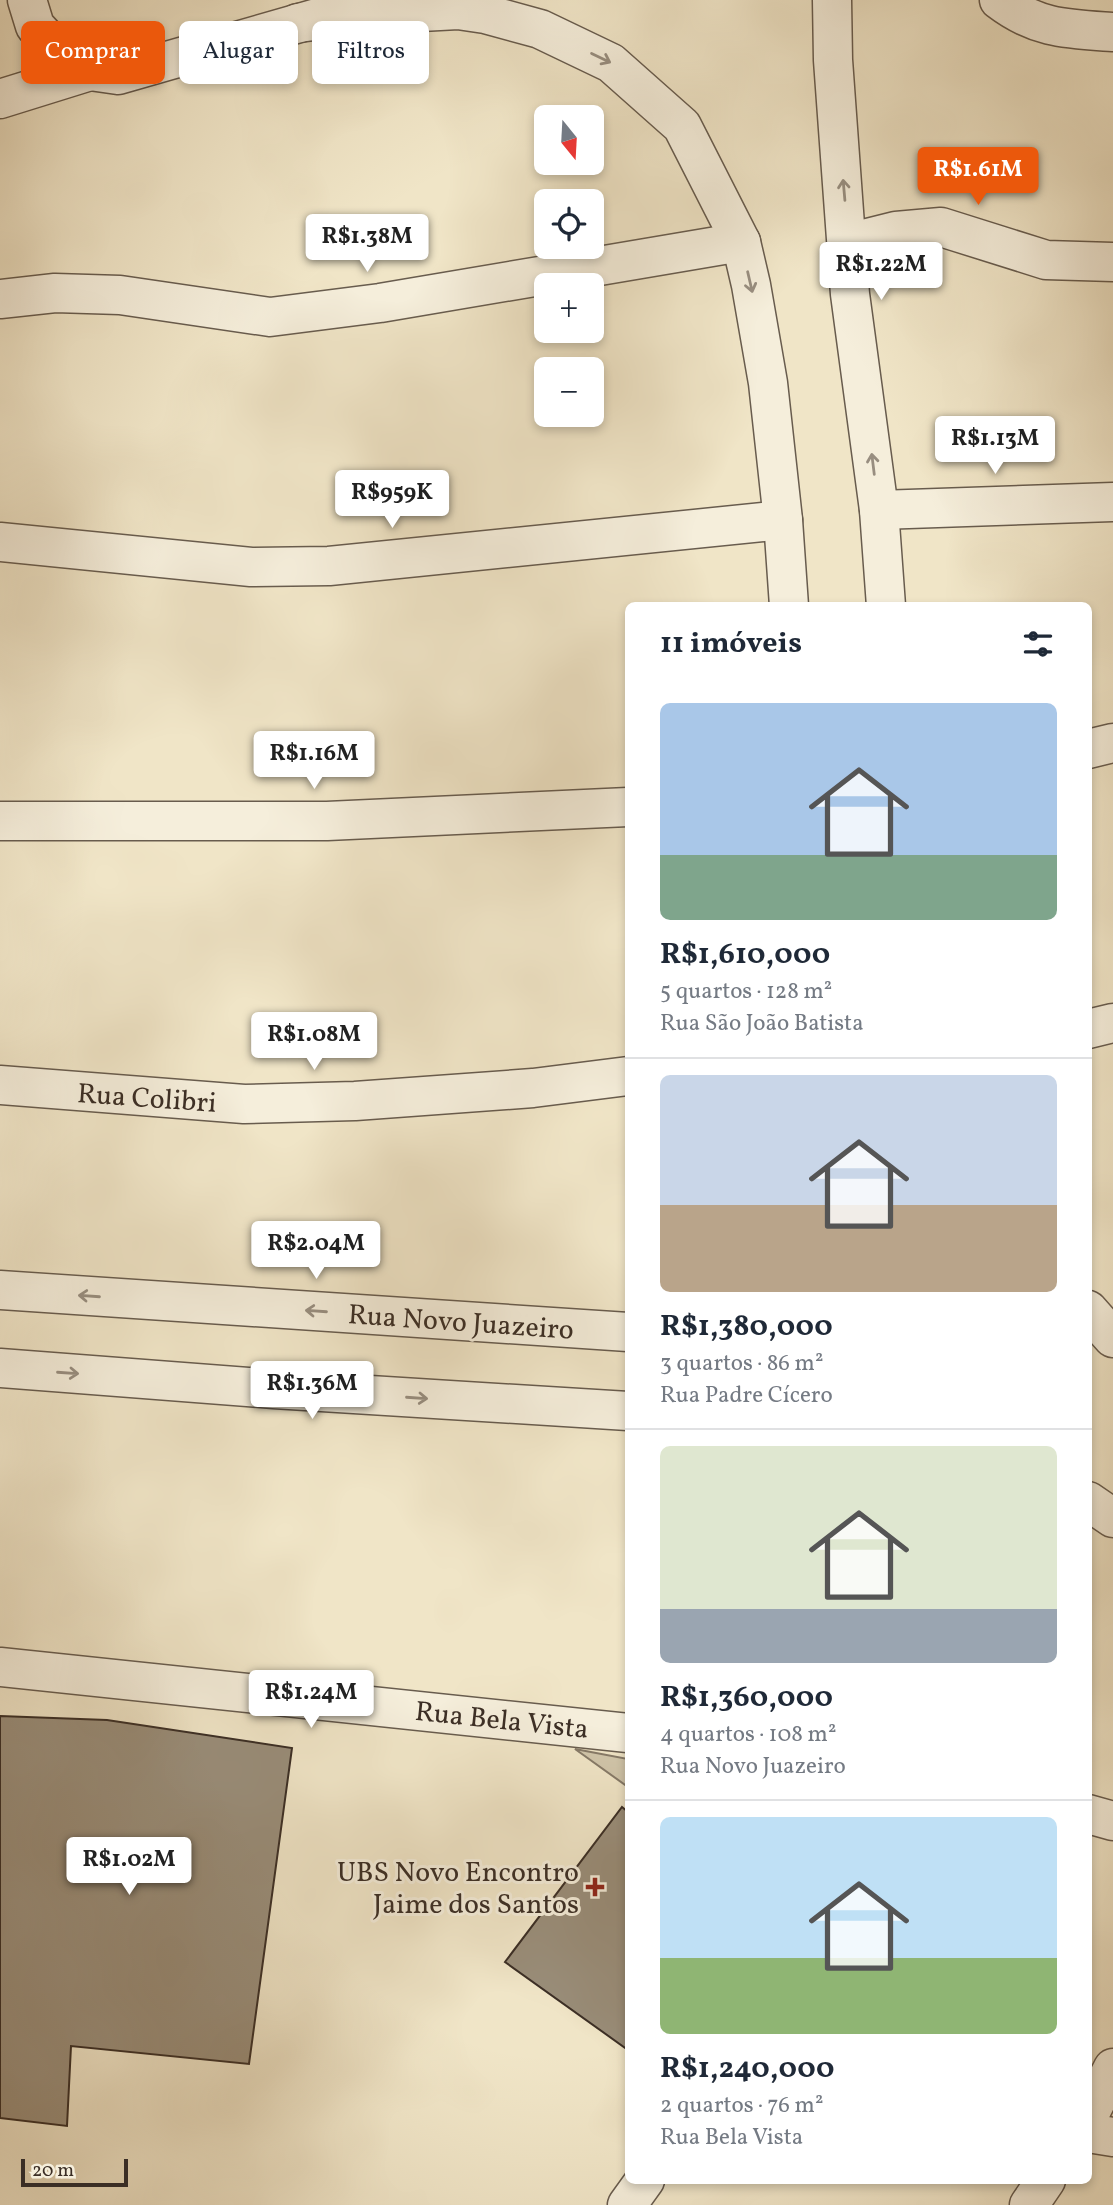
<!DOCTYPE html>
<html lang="pt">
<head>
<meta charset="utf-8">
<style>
  :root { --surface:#fff; --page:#f2f2f3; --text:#1f2937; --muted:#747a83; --line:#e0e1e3; --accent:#ea580c }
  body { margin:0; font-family:Vollkorn,serif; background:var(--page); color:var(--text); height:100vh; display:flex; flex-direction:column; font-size:26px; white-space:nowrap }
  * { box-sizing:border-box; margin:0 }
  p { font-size:23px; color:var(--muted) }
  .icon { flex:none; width:38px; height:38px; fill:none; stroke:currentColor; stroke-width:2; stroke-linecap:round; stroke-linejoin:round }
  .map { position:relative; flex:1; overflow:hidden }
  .side { position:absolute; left:625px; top:602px; width:467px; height:1582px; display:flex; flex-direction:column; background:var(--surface); border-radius:10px; box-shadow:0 4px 10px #0003 }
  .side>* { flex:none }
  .guide { position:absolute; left:21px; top:21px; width:499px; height:63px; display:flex; gap:14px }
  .needle { width:46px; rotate:162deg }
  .controls { position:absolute; left:534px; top:105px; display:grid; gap:14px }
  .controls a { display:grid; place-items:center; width:70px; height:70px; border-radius:10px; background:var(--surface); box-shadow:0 4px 10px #0003; font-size:35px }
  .scale { position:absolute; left:21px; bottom:18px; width:107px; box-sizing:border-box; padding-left:7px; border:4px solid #3b2e25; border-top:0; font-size:19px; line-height:24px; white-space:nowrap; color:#3b2e25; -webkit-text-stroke:5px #f5eedb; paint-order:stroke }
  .price { position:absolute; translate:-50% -60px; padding:0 16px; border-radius:7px; background:#fff; color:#222; font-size:23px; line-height:46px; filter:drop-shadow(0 2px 4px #0008) }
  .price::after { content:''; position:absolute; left:50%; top:42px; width:21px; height:16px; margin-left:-10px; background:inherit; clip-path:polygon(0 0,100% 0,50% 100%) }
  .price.selected { background:var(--accent); color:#fff }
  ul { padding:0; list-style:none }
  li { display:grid; align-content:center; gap:14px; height:371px; padding:0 35px }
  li+li { border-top:2px solid var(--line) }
  li span { display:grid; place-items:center; height:217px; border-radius:10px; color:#555 }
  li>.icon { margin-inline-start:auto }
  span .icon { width:126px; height:126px; fill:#fffc; stroke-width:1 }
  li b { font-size:30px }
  h2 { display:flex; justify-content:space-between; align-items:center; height:84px; padding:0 35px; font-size:30px }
  .tag { padding:0 24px; border-radius:10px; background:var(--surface); box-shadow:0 4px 10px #0003; font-size:24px; line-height:63px }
  .tag.selected { background:var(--accent); color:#fff }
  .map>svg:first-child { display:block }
</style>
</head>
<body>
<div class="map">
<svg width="1113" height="2205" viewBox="0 0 1113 2205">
  <rect width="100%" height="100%" fill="#f0e5c7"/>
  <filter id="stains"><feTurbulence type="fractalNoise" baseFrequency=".00286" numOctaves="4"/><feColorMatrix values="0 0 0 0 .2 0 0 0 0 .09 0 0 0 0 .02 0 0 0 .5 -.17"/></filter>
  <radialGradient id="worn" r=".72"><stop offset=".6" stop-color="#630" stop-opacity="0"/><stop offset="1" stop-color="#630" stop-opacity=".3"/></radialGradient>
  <polygon fill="#d1c6ab" stroke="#867a68" stroke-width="2" points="575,1749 628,1759 628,1787"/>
  <g fill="#998d79" stroke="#3b2e25" stroke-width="2">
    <polygon points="0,1716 107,1720 292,1748 249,2064 71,2046 67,2126 0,2118"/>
    <polygon points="622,1807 628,1812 628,2050 505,1962"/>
  </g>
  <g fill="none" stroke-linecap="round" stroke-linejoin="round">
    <g stroke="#685c4e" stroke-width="41">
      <g id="minor">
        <polyline points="27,0 35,26 58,51 90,71 118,75 324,16"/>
        <polyline points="832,0 833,60 850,294 879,510 886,606"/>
        <path d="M 999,0 C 1037,29 1067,29 1113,32"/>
        <polyline points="298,23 365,15 458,10 485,14 540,29 611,63 682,126 741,242 751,285 768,383 783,520 789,606"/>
        <polyline points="0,99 90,71"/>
        <polyline points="848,243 896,231 941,227 1046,260 1113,262"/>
        <polyline points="0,299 55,293 120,295 270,317 380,303 741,242"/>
        <polyline points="879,510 1113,502"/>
        <polyline points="0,542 251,567 329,566 783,520"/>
        <polyline points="1088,749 1113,743"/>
        <polyline points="0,821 327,821 628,807"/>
        <polyline points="1088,1029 1113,1023"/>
        <polyline points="0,1085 244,1104 355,1101 533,1088 628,1076"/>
        <polyline points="0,1290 628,1332"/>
        <polyline points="1088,1310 1113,1338"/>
        <polyline points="0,1368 274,1389 628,1411"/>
        <polyline points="1088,1501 1113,1518"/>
        <polyline points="0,1667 628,1733"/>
        <polyline points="1088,1814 1113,1821"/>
        <polyline points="1088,2117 1113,2068"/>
        <polyline points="1088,2133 1113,2137"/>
        <polyline points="627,2205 645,2180"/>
        <polyline points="1029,2205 1046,2180"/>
      </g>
    </g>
    <use href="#minor" stroke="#f5eedb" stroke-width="38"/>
  </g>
  <defs><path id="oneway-shaft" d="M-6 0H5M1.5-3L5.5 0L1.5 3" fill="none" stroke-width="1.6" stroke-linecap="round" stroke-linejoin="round" transform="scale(1.75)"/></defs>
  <g stroke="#988e80">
    <use href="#oneway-shaft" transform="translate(601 58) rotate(26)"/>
    <use href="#oneway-shaft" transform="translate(844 190) rotate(-95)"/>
    <use href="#oneway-shaft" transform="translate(750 282) rotate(77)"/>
    <use href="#oneway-shaft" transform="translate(873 464) rotate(-97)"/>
    <use href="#oneway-shaft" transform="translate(89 1296) rotate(-176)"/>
    <use href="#oneway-shaft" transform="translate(316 1311) rotate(-176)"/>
    <use href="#oneway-shaft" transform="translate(68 1373) rotate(4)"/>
    <use href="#oneway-shaft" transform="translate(417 1398) rotate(4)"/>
  </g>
  <path fill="#8f2418" stroke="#f5eedb" stroke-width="2.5" d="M591.5 1876.5h7v7h7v7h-7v7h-7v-7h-7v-7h7z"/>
  <g text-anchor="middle" stroke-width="6" stroke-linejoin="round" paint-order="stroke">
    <g font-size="28" fill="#3b2e25" stroke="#f5eedb">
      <text transform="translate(147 1097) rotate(4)" y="10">Rua Colibri</text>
      <text transform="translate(461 1321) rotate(4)" y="10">Rua Novo Juazeiro</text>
      <text transform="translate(502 1719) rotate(6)" y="10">Rua Bela Vista</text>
    </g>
    <g font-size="28" fill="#3b2e25" stroke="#f5eedb" text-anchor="end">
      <text x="579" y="1881">UBS Novo Encontro<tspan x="579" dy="32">Jaime dos Santos</tspan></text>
    </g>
  </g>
  <rect width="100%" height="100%" filter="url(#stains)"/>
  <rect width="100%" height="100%" fill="url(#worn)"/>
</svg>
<div class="controls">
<a><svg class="needle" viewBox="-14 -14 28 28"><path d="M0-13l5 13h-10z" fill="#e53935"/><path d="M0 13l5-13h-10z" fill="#747a83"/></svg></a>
<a><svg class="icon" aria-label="locate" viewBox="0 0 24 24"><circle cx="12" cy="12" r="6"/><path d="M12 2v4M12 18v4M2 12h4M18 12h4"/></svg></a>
<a>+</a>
<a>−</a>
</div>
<div class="scale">20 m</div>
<b class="price selected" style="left:978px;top:207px">R$1.61M</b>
<b class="price" style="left:367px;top:274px">R$1.38M</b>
<b class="price" style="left:881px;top:302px">R$1.22M</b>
<b class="price" style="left:995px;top:476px">R$1.13M</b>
<b class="price" style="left:392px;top:530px">R$959K</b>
<b class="price" style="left:314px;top:791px">R$1.16M</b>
<b class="price" style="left:314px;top:1072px">R$1.08M</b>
<b class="price" style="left:316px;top:1281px">R$2.04M</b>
<b class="price" style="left:312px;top:1421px">R$1.36M</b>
<b class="price" style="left:311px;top:1730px">R$1.24M</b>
<b class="price" style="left:129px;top:1897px">R$1.02M</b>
<div class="guide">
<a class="tag selected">Comprar</a>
<a class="tag">Alugar</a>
<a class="tag">Filtros</a>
</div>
<section class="side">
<h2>11 imóveis<svg class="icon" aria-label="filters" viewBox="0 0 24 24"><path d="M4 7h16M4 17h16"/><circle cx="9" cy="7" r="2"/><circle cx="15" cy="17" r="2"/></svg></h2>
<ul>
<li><span style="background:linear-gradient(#a9c7e8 70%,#7fa58c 0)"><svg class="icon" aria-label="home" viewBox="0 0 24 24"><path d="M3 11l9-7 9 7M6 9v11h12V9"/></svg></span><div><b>R$1,610,000</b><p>5 quartos · 128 m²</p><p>Rua São João Batista</p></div></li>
<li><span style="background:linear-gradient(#c9d6e8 60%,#b9a48a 0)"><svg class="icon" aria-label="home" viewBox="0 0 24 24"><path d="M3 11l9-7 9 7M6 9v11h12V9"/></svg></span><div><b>R$1,380,000</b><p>3 quartos · 86 m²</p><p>Rua Padre Cícero</p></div></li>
<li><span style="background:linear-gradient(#dfe7d0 75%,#9aa5b1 0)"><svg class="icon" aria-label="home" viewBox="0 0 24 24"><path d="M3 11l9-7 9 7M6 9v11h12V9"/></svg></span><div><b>R$1,360,000</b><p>4 quartos · 108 m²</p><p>Rua Novo Juazeiro</p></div></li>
<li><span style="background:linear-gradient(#bfe0f5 65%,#8fb573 0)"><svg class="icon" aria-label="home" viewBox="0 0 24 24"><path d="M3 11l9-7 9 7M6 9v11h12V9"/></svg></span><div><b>R$1,240,000</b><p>2 quartos · 76 m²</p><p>Rua Bela Vista</p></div></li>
</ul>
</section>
</div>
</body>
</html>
